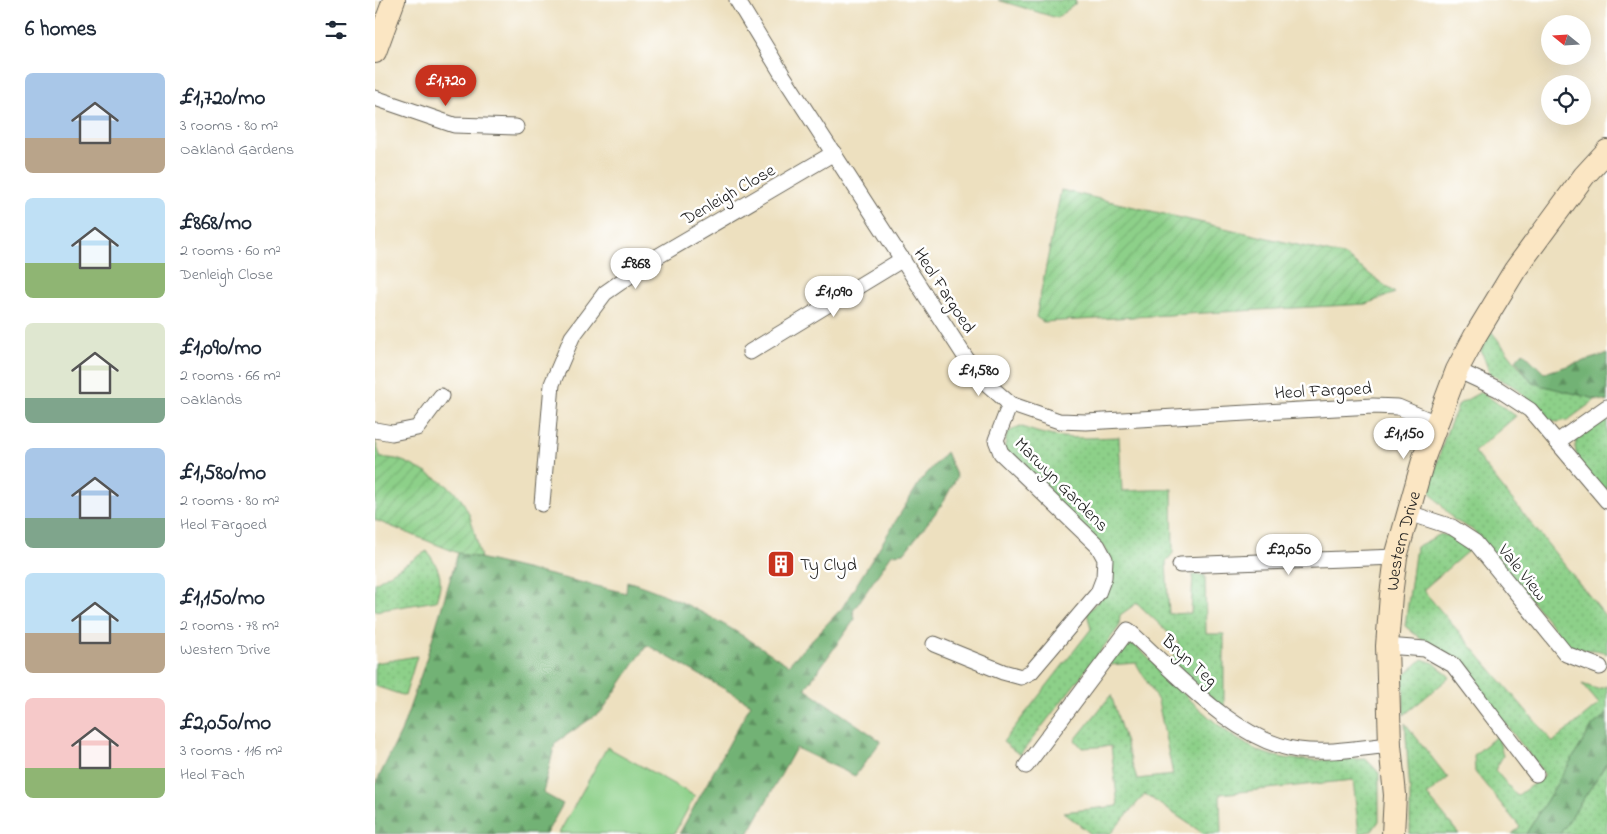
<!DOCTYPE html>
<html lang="en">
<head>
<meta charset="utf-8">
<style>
  :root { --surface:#fff; --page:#f2f2f3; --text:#1f2937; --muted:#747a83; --accent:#c8321e }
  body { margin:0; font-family:"Indie Flower",sans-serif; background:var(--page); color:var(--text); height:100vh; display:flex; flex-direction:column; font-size:19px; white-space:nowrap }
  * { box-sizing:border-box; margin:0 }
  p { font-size:16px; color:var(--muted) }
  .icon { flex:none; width:28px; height:28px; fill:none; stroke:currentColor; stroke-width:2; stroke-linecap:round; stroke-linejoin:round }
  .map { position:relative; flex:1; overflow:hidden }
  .sheet { display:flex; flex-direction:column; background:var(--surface); width:375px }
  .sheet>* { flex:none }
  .needle { width:32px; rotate:288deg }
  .controls { position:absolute; left:1166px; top:15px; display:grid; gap:10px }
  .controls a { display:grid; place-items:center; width:50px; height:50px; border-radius:50%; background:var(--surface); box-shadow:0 5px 20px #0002; font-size:25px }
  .price { position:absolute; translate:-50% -42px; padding:0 11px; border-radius:18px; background:#fff; color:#222; font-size:16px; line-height:32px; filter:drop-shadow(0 1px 2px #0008) }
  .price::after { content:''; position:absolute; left:50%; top:30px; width:15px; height:11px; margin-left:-8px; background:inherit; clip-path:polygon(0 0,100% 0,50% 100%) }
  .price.current { background:var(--accent); color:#fff }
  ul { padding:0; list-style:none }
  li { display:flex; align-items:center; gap:15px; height:125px; padding:0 25px }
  li span { display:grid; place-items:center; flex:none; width:140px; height:100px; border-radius:8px; color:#555 }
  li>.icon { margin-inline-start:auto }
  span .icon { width:60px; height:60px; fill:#fffc; stroke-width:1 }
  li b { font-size:21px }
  h2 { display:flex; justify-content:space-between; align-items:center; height:60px; padding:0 25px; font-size:21px }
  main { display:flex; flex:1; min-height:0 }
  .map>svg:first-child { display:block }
</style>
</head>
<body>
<main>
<section class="sheet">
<h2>6 homes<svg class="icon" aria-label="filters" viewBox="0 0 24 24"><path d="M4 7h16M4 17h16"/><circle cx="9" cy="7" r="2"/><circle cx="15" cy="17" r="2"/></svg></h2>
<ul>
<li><span style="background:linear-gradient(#a9c7e8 65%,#b9a48a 0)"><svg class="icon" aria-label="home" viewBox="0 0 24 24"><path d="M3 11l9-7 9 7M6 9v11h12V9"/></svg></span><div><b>£1,720/mo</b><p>3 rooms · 80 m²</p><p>Oakland Gardens</p></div></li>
<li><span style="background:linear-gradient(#bfe0f5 65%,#8fb573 0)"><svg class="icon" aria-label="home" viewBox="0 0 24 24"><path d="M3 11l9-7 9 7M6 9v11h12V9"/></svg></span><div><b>£868/mo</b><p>2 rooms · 60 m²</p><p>Denleigh Close</p></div></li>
<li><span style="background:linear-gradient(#dfe7d0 75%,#7fa58c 0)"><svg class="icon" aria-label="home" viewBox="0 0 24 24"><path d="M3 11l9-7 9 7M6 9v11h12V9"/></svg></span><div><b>£1,090/mo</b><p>2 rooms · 66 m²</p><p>Oaklands</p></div></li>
<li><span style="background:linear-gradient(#a9c7e8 70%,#7fa58c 0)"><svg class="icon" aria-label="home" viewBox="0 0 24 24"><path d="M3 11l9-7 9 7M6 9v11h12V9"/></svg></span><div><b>£1,580/mo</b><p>2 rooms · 80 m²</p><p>Heol Fargoed</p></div></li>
<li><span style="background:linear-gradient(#bfe0f5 60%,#b9a48a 0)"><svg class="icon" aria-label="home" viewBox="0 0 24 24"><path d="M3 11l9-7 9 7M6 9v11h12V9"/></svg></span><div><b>£1,150/mo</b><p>2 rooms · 78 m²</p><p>Western Drive</p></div></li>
<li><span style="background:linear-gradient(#f6c9c9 70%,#8fb573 0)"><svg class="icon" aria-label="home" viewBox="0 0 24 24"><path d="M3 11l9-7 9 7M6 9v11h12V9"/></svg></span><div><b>£2,050/mo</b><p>3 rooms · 116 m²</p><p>Heol Fach</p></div></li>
</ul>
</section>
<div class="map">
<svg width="1232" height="834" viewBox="0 0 1232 834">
  <defs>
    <pattern id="grass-dots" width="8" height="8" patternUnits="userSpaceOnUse" patternTransform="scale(1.25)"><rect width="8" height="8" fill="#8dd089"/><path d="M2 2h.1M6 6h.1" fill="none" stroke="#79b276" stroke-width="1.8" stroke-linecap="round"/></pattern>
    <pattern id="forest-firs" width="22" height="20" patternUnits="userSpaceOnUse" patternTransform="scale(1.25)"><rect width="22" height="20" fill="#72b275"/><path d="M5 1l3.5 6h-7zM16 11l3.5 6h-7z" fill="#5d905f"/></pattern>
    <pattern id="garden-furrows" width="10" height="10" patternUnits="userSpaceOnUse" patternTransform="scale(1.25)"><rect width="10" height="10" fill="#8dd089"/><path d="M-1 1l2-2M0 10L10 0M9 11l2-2" fill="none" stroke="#79b276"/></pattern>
  </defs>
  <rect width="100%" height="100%" fill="#fff"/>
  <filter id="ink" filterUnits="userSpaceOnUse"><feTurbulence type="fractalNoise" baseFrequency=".02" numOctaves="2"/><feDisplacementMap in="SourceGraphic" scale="10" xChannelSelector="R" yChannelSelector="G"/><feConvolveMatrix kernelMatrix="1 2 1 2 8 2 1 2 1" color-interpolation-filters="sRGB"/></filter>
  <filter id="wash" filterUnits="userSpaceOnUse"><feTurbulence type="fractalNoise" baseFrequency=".0096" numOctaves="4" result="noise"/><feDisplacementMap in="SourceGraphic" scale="20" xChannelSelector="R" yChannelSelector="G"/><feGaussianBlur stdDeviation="1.12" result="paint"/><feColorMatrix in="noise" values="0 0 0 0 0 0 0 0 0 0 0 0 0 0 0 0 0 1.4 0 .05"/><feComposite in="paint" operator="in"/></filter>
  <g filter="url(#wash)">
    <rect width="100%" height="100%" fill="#ede0bf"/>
    <g fill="url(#grass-dots)" stroke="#547652">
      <polygon points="623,0 701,0 700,4 682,18"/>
      <polygon points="1116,331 1157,383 1223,398 1193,420 1182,422 1169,419 1142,388 1115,374 1106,350"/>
      <path d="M 1106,392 L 1141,416 L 1099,452 L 1232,618 L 1232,654 C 1219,646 1209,654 1193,645 L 1107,540 L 1096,529 L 1079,520 L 1054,491 L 1070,436 L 1084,404 Z"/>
      <path d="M 1230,417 L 1232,418 L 1232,494 C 1219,479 1186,452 1207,432 C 1213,426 1223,421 1230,417 Z"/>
      <path d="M 645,426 C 680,441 707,438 744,437 L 747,491 L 797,489 L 798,553 L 791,562 L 794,614 L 816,613 L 818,575 L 830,575 L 831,634 L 849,634 L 849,709 L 800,665 L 798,658 L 803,642 L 762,603 L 745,615 L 744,627 L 645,755 L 628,742 L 716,629 L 712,613 L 731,592 L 738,572 L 730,549 L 629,451 L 632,433 Z"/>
      <polygon points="1066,534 1081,538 1094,550 1048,590 1178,742 1224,704 1207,684 1222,689 1232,686 1232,714 1218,725 1151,834 1137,834 1145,827 1100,772 1099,755 1123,735 1128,756 1120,770 1142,796 1170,775 1080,658 1048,641 1030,626 1041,547"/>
      <path d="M 52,551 C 65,570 69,578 61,601 L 0,611 L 0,583 Z"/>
      <path d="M 751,642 L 759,644 C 795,678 851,745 899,756 C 929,763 961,759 991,759 L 1004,773 L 1004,821 L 997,831 L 984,834 L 978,780 L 845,794 L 846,834 L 829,834 L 770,794 L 735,834 L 716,834 L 688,812 L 743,806 L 736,746 L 707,748 L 700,740 L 736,695 L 762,779 L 798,775 L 783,701 L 761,663 L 734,665 Z"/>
      <polygon points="42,656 30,696 0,686 0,663"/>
      <polygon points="1047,659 1059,663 1075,677 1029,715 1028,677"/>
      <polygon points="1030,723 1073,778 1052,795 1084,834 1035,834 1035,792"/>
      <polygon points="1232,763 1232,834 1185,834"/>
    </g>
    <g fill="url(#forest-firs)" stroke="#476748">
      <polygon points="1148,352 1169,373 1232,354 1232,402 1157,383 1141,360"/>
      <path d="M 571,452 L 582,477 L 566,506 L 529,553 L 517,554 L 478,611 L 480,619 L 430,689 L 506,741 L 480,776 L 421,748 L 373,834 L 304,834 L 376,704 L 272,645 L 227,711 L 180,743 L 168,793 L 188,804 L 171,834 L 0,834 L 0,785 L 26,732 L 49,666 L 83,553 L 251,593 L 252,581 C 311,599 362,631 413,665 L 467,608 L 546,480 Z"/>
      <polygon points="1232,714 1232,763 1185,834 1151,834 1218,725"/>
    </g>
    <g fill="url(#garden-furrows)" stroke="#547652">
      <polygon points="686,190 970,256 1020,293 991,304 668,322 661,317"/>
      <path d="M 0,441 L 6,458 C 22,457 31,462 46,470 C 95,495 93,508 106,558 L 83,553 L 0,520 Z"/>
    </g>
    <polygon fill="#8dd089" stroke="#547652" points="232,747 320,796 299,834 184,833"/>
  </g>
  <g filter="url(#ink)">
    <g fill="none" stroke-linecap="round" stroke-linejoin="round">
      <g stroke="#656155" stroke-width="17">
        <g id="street">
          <polyline points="362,0 407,74 602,375 635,404 684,421 711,422 998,406 1023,407 1061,423"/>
          <polyline points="0,98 79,125 141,127"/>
          <polyline points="375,352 528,259"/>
          <polyline points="1082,370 1123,389 1155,410 1232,501"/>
          <polyline points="0,430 17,433 42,428 66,396"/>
          <polyline points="1182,442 1232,407"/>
          <polyline points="167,504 177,384 197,337 230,293 280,258 459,153"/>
          <polyline points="1034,513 1077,527 1100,542 1191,654 1225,667"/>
          <polyline points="805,565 1021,557"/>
          <polyline points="559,644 628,672 646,677 656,672 723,593 729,577 730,559 723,546 626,453 621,440 635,404"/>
          <polyline points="1012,646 1050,649 1078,665 1161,774"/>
          <path d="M 651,766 L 753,630 C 800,672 858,740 923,750 C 953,754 985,748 1015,745"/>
        </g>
      </g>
      <g stroke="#656155" stroke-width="24">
        <g id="secondary">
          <polyline points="0,52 19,0"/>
          <path id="s1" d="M 1018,834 L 1020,795 L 1015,745 L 1012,646 L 1016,595 L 1021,557 L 1049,457 L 1082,370 L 1100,336 L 1140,270 L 1209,176 L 1232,151"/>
        </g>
      </g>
      <use href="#street" stroke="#fff" stroke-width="15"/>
      <use href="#secondary" stroke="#fbe6c3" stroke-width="22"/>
    </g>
  </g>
  <defs>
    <g id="building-square" transform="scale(1.4375)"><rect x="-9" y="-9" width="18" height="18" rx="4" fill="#c8321e" stroke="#fff"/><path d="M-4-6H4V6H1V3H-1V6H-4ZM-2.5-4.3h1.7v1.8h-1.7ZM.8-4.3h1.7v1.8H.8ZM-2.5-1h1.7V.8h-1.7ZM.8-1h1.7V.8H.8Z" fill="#fff"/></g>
  </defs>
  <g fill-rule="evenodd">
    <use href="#building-square" x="406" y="564"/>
  </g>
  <g text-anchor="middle" stroke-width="5" stroke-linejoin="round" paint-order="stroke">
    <g font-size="18" fill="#1c1c1c" stroke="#fff">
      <text transform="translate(353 194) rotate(-30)" y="6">Denleigh Close</text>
      <text transform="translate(570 290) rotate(57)" y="6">Heol Fargoed</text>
      <text transform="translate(948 390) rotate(-3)" y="6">Heol Fargoed</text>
      <text transform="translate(687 484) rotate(45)" y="6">Marwyn Gardens</text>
      <text dy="6" stroke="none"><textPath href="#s1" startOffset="295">Western Drive</textPath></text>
      <text transform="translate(1148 572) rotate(51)" y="6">Vale View</text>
      <text transform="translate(815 660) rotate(42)" y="6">Bryn Teg</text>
    </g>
    <g font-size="18" fill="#1c1c1c" stroke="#fff" text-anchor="start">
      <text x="425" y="570">Ty Clyd</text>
    </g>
  </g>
</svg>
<div class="controls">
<a><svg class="needle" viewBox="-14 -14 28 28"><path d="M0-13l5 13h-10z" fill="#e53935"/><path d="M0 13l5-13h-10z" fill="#747a83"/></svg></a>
<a><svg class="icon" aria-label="locate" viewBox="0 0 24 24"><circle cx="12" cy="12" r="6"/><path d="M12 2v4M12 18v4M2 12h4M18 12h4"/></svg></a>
</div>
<b class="price current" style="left:71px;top:107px">£1,720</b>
<b class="price" style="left:261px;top:290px">£868</b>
<b class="price" style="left:459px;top:318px">£1,090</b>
<b class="price" style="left:604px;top:397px">£1,580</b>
<b class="price" style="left:1029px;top:460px">£1,150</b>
<b class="price" style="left:914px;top:576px">£2,050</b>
</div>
</main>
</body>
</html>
